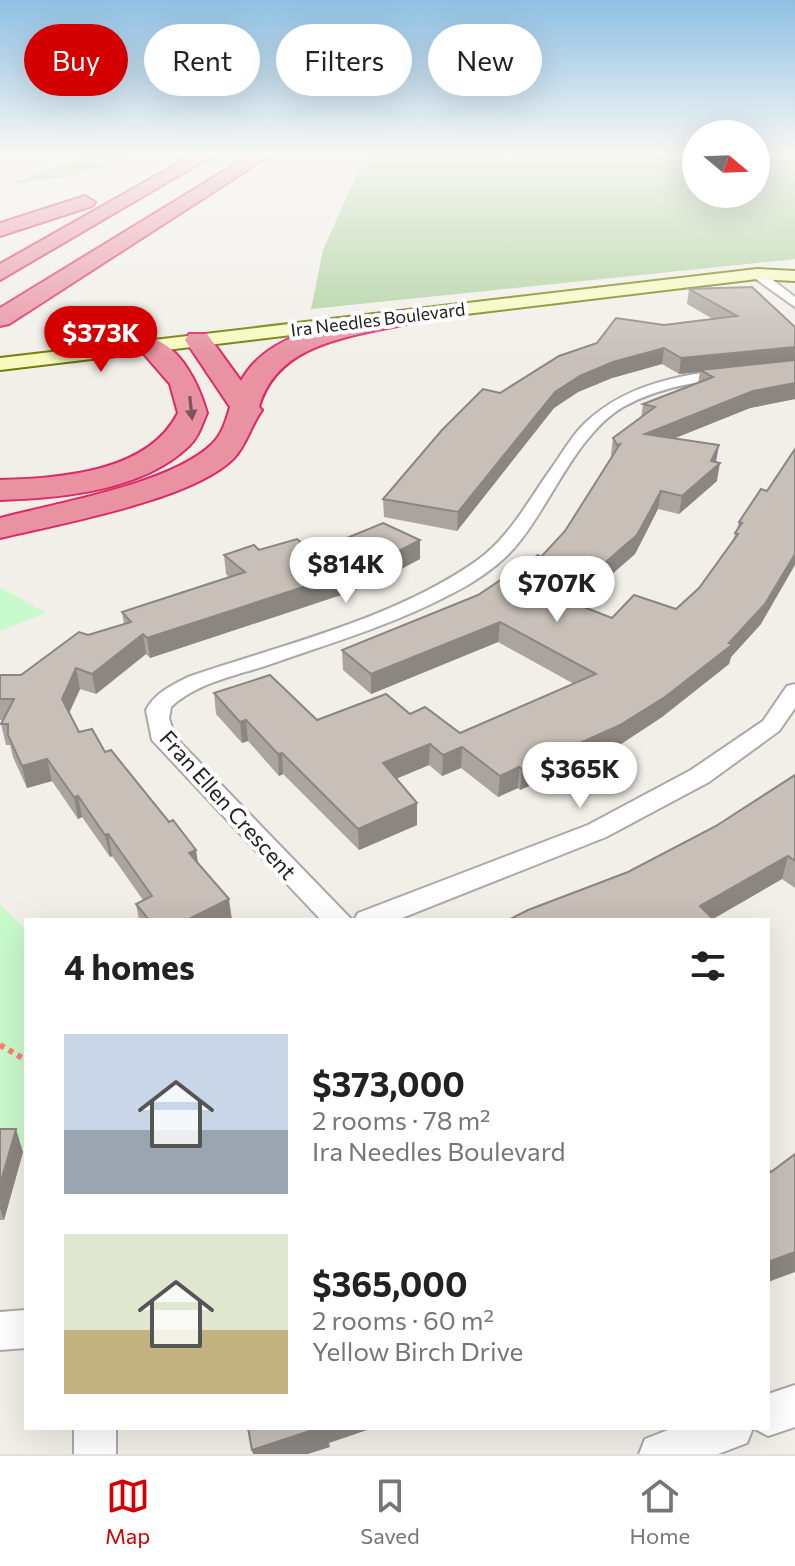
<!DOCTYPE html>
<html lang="en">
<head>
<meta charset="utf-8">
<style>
  :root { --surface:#fff; --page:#f6f6f6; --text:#222; --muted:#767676; --line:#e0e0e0; --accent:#d40000 }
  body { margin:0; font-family:Commissioner,sans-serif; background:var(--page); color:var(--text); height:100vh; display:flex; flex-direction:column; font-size:30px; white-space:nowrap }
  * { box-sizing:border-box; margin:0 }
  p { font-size:26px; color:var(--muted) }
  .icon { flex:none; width:44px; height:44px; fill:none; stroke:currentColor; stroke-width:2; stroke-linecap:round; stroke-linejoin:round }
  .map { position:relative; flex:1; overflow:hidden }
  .panel { position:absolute; left:24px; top:918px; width:746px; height:512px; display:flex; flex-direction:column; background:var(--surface); border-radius:0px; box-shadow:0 8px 32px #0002 }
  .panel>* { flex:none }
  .guide { position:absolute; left:24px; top:24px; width:748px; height:72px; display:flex; gap:16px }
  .needle { width:52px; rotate:109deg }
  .buttons { position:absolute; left:682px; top:120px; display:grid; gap:16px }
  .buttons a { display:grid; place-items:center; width:88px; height:88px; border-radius:50%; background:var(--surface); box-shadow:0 8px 32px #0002; font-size:40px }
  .price { position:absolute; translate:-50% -68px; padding:0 18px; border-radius:28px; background:#fff; color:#222; font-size:26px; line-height:52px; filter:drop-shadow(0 2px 4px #0008) }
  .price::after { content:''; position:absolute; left:50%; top:48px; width:24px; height:18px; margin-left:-12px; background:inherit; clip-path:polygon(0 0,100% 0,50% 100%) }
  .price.selected { background:var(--accent); color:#fff }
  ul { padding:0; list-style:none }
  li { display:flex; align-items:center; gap:24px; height:200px; padding:0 40px }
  li span { display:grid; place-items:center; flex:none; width:224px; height:160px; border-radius:0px; color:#555 }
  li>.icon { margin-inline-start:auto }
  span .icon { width:96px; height:96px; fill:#fffc; stroke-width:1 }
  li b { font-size:34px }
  h2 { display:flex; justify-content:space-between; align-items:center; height:96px; padding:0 40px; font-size:34px }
  .tag { padding:0 28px; border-radius:36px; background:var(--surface); box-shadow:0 8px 32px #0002; font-size:28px; line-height:72px }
  .tag.selected { background:var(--accent); color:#fff }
  .menu { display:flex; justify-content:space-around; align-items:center; height:112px; border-top:2px solid var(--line); background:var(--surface); font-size:22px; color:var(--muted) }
  .menu a { display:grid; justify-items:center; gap:4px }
  .menu .selected { color:var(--accent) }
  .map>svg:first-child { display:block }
</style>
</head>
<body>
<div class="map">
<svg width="795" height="1454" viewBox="0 0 795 1454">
  <rect width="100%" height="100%" fill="#f2efe9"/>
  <g fill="#add19e">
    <polygon points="76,156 145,156 70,176 13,184"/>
    <polygon points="365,156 696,156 696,194 756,194 756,156 795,156 795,259 311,309 323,250"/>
  </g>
  <g fill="#c8facc">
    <polygon points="0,587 46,613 0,631"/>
    <polygon points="0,905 26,930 26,1148 0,1143"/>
  </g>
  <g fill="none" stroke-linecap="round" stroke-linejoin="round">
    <g stroke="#a9a9a9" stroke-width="4">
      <g id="minor">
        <polygon points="753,271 761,271 795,297 795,307 753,277"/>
        <path d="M 795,364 L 795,372 C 737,378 675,378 623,407 C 578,433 552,501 520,541 C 503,563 477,581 453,593 C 393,625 328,644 265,666 C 234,676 195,684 171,707 L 169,718 L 175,737 L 352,920 L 321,920 L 152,740 L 146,710 C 156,692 171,686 188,677 C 284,644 391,620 475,562 C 507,540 526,505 548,473 C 560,457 570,438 584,424 C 640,370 721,371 795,364 Z"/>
        <polygon points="795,684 795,708 779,731 709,782 606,837 397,920 354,920 358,913 588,825 691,770 763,721 787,686"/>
        <polygon points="26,1310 26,1348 0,1350 0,1312"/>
        <polygon points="795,1385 795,1427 768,1436 753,1428 747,1443 718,1454 639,1454 645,1439 673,1428 768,1428 768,1394"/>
        <rect x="74" y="1428" width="42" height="26"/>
      </g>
    </g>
    <g stroke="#707d05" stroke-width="4">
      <polygon id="secondary" points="757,269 795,271 795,281 757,279 0,370 0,358"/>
    </g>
    <g stroke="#dc2a67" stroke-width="4">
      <g id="motorway">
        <polygon points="191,156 212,156 0,280 0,264"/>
        <polygon points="249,156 269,156 9,324 0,326 0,308"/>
        <polygon points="85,196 95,202 92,206 0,236 0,223"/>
        <path d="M 401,311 L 410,313 L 413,318 L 410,323 C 353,337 278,341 259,407 L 262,410 C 251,425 247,444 234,458 C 193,500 58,524 0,538 L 0,518 C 56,503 170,484 211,445 C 222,435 226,421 230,407 L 185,340 L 189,334 L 207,334 L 241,381 C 268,329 349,321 401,311 Z"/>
        <path d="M 150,338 C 181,346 199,385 207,413 C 202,424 198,438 189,446 C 142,491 62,498 0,500 L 0,480 C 60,478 148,473 178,413 L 170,384 L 137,346 Z"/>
      </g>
    </g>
    <polyline stroke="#fa8072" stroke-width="6" stroke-dasharray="5 5" stroke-linecap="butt" points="0,1045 26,1060"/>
    <use href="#minor" fill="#fff" fill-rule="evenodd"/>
    <use href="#secondary" fill="#f7fabf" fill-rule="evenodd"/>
    <use href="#motorway" fill="#e892a2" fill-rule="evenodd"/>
  </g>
  <g fill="#aba49e">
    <polygon points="689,289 795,327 795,399 750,408 675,438 716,462 717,481 679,514 658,509 635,554 577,604 612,618 676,609 699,588 733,540 739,522 761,489 761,624 731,657 729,664 662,717 618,746 520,790 518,788 498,797 461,768 442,776 429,765 396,779 417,825 359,850 283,774 279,776 248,741 242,743 216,714 214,693 317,720 410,714 460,733 574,684 498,642 371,694 343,670 342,650 478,595 541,557 565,531 612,457 611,455 613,438 641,418 643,404 698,383 700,372 679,374 662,364 612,378 578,392 554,408 457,531 384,517 383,499 500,393 664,325 713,319 687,304"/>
    <polygon points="259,550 420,559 378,581 338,596 150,658 146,654 96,694 80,689 69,713 79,732 105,752 196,850 198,863 232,920 139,920 136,904 143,900 112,856 110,857 82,817 78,819 52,781 27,788 13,757 10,745 6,745 1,724 3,720 0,720 0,675 21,675 124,624 122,612 229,577 226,574 224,555"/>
    <polygon points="795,775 795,888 782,879 713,919 628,872 716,826"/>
    <polygon points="0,1129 23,1152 4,1220 0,1220"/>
  </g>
  <g fill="#8b8681">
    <polygon points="795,347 795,362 700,370 700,372 679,374 681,358"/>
    <polygon points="664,348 662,364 612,378 578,392 554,408 457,531 458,512 555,392 580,376 613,362"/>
    <polygon points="795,383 795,399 750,408 643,451 645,434 753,391"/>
    <polygon points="719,445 716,462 720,463 717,481 679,514 682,496 711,461"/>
    <polygon points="661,491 658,509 635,554 562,618 563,599"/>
    <polygon points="420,540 420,559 378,581 338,596 150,658 147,638"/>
    <polygon points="795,554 795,565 761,624 731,657 729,664 662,717 618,746 520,790 522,769 729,643"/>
    <polygon points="500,622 498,642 371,694 371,674"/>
    <polygon points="143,634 146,654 96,694 92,674"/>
    <polygon points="76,668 80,689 66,720 62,699"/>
    <polygon points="246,720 248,741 242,743 240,722"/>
    <polygon points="430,744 429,765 383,784 383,763"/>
    <polygon points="462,747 461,768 442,776 443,755"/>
    <polygon points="282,753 283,774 279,776 278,754"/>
    <polygon points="47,759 52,781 27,788 22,766"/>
    <polygon points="519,767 518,788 498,797 500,776"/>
    <polygon points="78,796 82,817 78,819 74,797"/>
    <polygon points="417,803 417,825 359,850 358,829"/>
    <polygon points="108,834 112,856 110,857 105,835"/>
    <polygon points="196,850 199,873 189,853"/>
    <polygon points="788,856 782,879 711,920 700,906"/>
    <polygon points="229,899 232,920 187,920"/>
    <polygon points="16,1129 23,1152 4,1220 0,1208 0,1185"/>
    <polygon points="795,1252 795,1272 768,1282 768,1262"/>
    <polygon points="319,1428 373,1428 329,1443 330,1447 308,1454 253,1454 252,1450"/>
  </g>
  <g fill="#c7bfb8" stroke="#8b8681" stroke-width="2">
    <polygon points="752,287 795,327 795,347 681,358 664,348 613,362 580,376 555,392 458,512 383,499 442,430 483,389 500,393 559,356 597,343 616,318 664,325 737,316 689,289"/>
    <polygon points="795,360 795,383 753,391 645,434 719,445 711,461 720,463 682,496 661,491 637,535 563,599 612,618 634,595 676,609 699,588 738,534 735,533 742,523 739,522 761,489 767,491 795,449 795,554 765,604 729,643 733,644 665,697 620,725 522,769 519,767 500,776 462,747 443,755 430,744 383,763 417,803 358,829 282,753 278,754 246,720 240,722 214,693 270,675 317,720 386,694 410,714 425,707 460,733 596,674 500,622 371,674 342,650 478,595 538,555 541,557 565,531 620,444 617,445 613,438 655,407 643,404 713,377 700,370"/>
    <polygon points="383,523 420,540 378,562 337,576 147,638 143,634 92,674 76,668 62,699 79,732 92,729 105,752 111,750 169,822 173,820 196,850 189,853 229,899 187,920 149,920 136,904 152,896 108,834 105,835 78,796 74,797 47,759 22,766 8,735 8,724 1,724 14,699 0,699 0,675 21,675 79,632 88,635 131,622 122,612 245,572 224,555 254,545 259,550 297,539 313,552"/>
    <polygon points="795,775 795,861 788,856 700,906 714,920 508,920 528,910 628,872 716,826"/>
    <polygon points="0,1129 16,1129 0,1185"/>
    <polygon points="795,1154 795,1252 768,1262 768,1168 771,1172"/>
    <polygon points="248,1428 319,1428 252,1450"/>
  </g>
  <defs><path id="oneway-solid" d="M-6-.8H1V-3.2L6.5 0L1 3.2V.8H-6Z" transform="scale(2)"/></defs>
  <use fill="#7b545c" href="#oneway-solid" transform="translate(191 408) rotate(84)"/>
  <linearGradient id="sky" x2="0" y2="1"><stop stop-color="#8fc0e4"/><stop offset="0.43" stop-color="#f9f8f5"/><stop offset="1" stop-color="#f9f8f5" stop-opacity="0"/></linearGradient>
  <rect width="795" height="359" fill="url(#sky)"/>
  <g text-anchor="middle" stroke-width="8" stroke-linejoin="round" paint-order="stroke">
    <g font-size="18" fill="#222" stroke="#fff">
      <text transform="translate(378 320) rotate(-7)" y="6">Ira Needles Boulevard</text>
    </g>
    <g font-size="22" fill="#222" stroke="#fff">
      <text transform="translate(228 805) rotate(48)" y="8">Fran Ellen Crescent</text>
    </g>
  </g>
</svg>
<div class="buttons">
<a><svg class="needle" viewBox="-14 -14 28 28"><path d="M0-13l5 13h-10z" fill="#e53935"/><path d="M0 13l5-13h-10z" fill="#767676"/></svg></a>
</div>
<b class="price selected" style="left:101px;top:374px">$373K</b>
<b class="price" style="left:346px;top:605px">$814K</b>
<b class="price" style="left:557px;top:624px">$707K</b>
<b class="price" style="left:580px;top:810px">$365K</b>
<div class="guide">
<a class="tag selected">Buy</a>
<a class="tag">Rent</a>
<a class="tag">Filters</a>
<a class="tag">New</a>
</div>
<section class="panel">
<h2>4 homes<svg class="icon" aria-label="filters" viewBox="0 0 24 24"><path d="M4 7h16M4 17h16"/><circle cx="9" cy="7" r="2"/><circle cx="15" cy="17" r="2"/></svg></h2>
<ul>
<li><span style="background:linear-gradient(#c9d6e8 60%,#9aa5b1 0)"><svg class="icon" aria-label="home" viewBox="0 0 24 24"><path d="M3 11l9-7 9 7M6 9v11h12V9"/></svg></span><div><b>$373,000</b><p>2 rooms · 78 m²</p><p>Ira Needles Boulevard</p></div></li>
<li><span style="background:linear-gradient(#dfe7d0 60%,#c2b280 0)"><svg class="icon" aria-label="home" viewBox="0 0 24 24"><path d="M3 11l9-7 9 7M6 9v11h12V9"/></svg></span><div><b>$365,000</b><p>2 rooms · 60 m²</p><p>Yellow Birch Drive</p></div></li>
</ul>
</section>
</div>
<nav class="menu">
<a class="selected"><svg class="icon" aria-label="map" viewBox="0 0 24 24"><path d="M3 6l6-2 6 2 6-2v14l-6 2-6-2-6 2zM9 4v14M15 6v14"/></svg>Map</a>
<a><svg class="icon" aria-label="saved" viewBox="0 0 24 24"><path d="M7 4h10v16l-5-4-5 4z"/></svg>Saved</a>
<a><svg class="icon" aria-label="home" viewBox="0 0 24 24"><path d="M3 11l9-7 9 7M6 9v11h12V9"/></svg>Home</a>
</nav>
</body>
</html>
